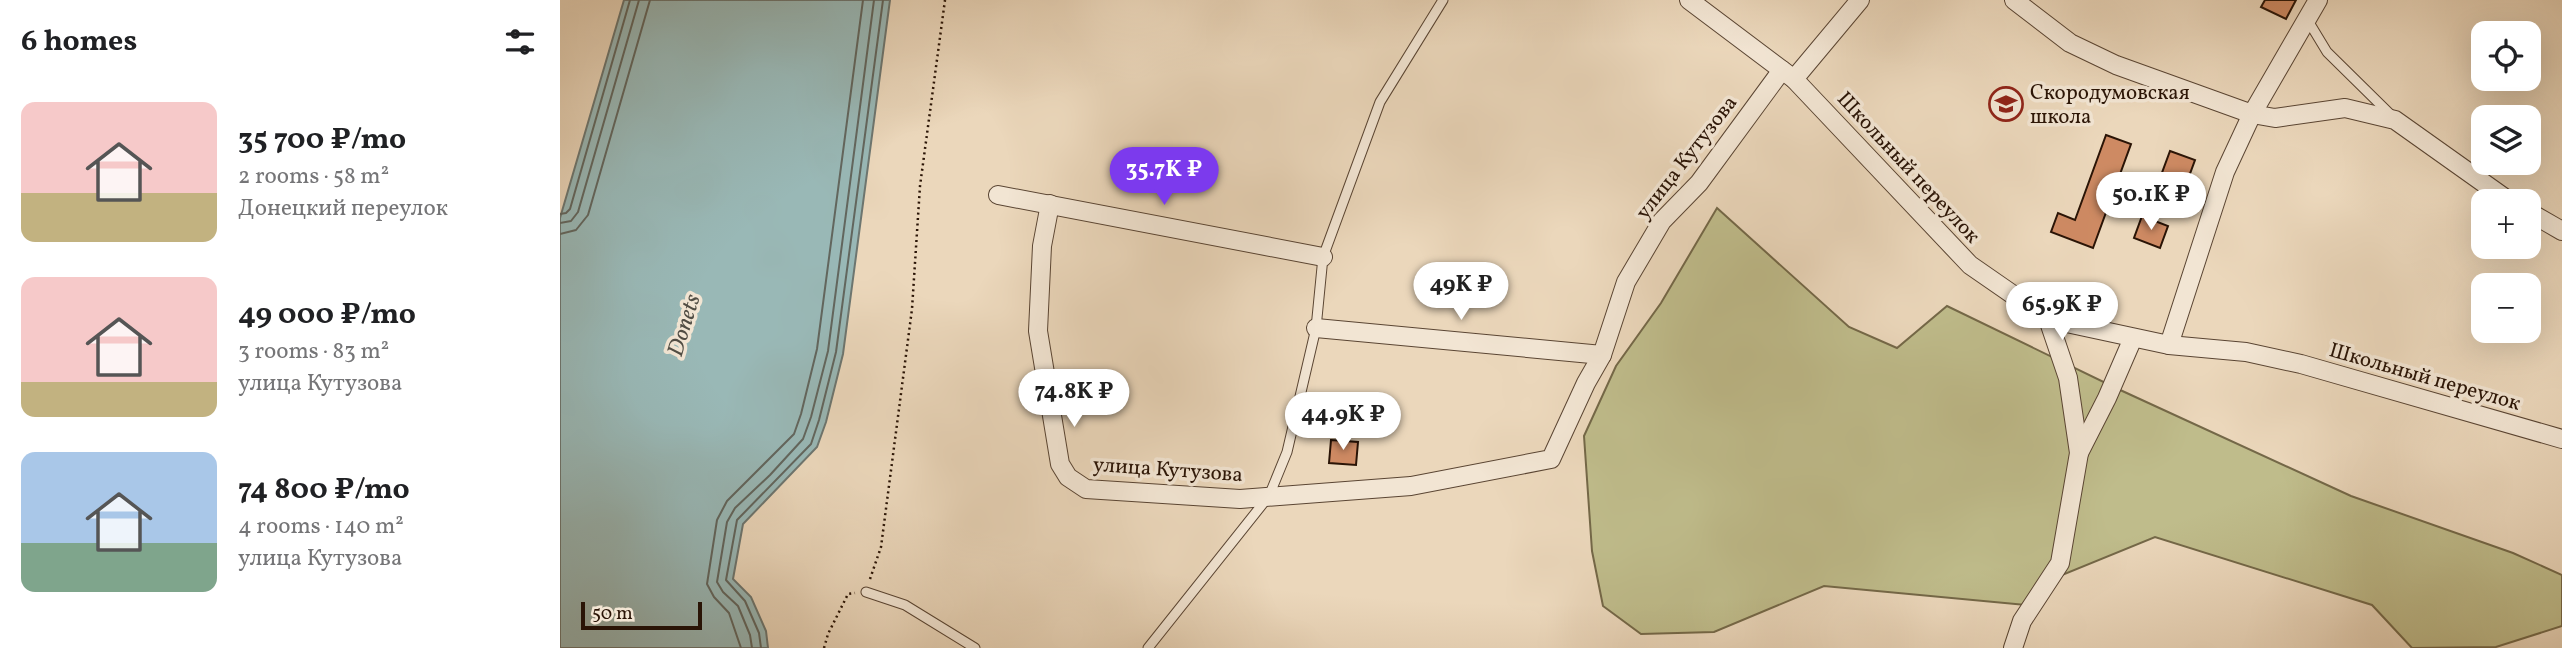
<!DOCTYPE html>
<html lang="en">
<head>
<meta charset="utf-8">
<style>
  :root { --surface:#fff; --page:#f6f6f6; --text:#202124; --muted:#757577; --accent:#7c3aed }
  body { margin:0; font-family:Vollkorn,serif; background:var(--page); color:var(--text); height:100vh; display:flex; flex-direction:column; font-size:26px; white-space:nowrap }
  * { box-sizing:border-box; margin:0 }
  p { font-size:23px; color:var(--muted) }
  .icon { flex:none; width:38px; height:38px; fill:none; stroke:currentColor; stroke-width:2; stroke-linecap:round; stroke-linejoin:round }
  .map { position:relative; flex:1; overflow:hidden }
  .drawer { display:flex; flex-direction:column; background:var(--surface); width:560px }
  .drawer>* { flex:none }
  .buttons { position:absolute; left:1911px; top:21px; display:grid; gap:14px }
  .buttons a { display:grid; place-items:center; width:70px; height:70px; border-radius:14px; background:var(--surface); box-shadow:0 7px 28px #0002; font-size:35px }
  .scale { position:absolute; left:21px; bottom:18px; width:121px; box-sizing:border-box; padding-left:7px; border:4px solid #2a1406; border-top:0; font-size:19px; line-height:24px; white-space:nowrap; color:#2a1406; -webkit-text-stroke:5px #f2e5d3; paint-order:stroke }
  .price { position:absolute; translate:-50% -60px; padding:0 16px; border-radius:24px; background:#fff; color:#222; font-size:23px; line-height:46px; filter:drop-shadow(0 2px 4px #0008) }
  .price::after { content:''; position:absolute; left:50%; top:42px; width:21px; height:16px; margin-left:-10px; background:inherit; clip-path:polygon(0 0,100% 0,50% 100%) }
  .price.selected { background:var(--accent); color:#fff }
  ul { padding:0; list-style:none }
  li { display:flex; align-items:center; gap:21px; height:175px; padding:0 21px }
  li span { display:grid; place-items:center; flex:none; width:196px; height:140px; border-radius:14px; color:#555 }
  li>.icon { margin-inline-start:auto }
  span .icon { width:84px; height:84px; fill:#fffc; stroke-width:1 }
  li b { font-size:30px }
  h2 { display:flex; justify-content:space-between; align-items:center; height:84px; padding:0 21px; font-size:30px }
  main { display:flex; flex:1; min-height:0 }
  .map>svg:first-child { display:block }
</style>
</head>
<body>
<main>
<section class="drawer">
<h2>6 homes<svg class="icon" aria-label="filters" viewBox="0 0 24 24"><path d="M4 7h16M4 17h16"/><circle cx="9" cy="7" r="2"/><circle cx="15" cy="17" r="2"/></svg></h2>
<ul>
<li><span style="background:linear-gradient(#f6c9c9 65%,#c2b280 0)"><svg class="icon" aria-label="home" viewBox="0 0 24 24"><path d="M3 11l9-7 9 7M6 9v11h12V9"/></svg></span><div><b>35 700 ₽/mo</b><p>2 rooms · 58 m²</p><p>Донецкий переулок</p></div></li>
<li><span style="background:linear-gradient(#f6c9c9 75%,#c2b280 0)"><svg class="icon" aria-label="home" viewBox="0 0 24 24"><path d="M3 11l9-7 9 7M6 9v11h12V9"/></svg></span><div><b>49 000 ₽/mo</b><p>3 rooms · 83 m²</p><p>улица Кутузова</p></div></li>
<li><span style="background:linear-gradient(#a9c7e8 65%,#7fa58c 0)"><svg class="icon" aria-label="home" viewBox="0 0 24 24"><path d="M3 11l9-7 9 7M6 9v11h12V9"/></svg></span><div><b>74 800 ₽/mo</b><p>4 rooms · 140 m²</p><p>улица Кутузова</p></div></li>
</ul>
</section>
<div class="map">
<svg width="2002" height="648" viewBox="0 0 2002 648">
  <rect width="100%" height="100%" fill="#ebd7bb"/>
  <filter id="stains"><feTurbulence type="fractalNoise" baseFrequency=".00286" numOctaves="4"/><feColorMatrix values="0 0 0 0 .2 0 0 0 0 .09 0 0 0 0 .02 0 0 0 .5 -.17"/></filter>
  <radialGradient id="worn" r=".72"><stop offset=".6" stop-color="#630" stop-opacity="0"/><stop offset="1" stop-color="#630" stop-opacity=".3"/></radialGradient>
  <polygon fill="#bfbc8b" stroke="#746848" stroke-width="2" points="1157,208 1289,327 1337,348 1387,306 1558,389 1791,496 1953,553 2002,575 2002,626 1936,647 1852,648 1812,605 1595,537 1497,577 1476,606 1264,586 1154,632 1081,634 1043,606 1032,551 1024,436 1056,366 1101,303"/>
  <polygon fill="#99b8b6" stroke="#6d7670" stroke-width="2" points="64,0 330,0 283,354 266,422 257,447 183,524 173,579 191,597 206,631 208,648 0,648 0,218"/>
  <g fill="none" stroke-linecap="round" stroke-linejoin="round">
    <g stroke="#62665e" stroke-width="2">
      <polyline points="0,214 6,213 10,209 70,0"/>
      <polyline points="0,223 11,221 18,212 79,0"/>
      <polyline points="0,234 16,230 28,215 90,0"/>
      <polyline points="181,648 169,613 154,597 147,584 157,520 167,501 234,434 241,414 257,349 303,0"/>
      <polyline points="192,648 190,635 178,606 163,592 157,582 167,522 175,508 210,475 243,439 251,417 268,351 314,0"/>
      <polyline points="201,648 199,633 185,601 166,580 177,520 251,444 259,420 276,352 323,0"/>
    </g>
  </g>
  <g fill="#ce8a63" stroke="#2a1406" stroke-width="2">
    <polygon points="1705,0 1736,0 1726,19 1701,7"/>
    <polygon points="1546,135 1571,144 1533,248 1491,232 1498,213 1515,220"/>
    <polygon points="1610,151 1635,160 1621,198 1596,189"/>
    <polygon points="1582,216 1608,226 1600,248 1574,238"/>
    <polygon points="770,402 798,404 797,419 806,420 805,436 768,434"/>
    <polygon points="771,440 798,442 796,465 769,463"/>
  </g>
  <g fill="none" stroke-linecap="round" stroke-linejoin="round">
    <g stroke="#5a4533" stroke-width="11">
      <g id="lane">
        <polyline points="1747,19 1767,52 1831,115"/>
        <polyline points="306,592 345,605 415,648"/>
        <polyline points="588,648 709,496 727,452 756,328 763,257 820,102 883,0"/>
      </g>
    </g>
    <g stroke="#5a4533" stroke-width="20">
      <g id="street">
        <polyline points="1129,0 1234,79 1410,265 1488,319 1609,345 1686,352 1741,364 2002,439"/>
        <polyline points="1454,0 1510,43 1556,65 1692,114 1715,118 1785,108 1835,120 1949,201"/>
        <polyline points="1234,79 1300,0"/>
        <polyline points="438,195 763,257"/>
        <polyline points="490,204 482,246 478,331 500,464 508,477 526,489 680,499 851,486 991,459 1026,383 1042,355 1066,282 1102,221 1139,183 1222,70"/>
        <polyline points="1969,212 2002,231"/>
        <polyline points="756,328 1042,355"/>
        <polyline points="1609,345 1665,172 1692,114 1758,0"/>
        <polyline points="1519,453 1547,398 1573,338"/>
        <polyline points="1453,648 1462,621 1500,563 1519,453 1508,378 1488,319"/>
      </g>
    </g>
    <g stroke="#2a1406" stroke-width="2.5" stroke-dasharray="2 3.5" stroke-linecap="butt">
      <polyline points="310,579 321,547 352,309 360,186 385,0"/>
      <polyline points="264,648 268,634 288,594 295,593"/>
    </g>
    <use href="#lane" stroke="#f2e5d3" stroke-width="9"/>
    <use href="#street" stroke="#f2e5d3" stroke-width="18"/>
  </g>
  <defs>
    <g id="school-ring" transform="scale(1.75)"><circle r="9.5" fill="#f2e5d3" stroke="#8f2418" stroke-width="1.5"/><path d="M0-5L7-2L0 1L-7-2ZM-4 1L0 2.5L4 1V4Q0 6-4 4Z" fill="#8f2418"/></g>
  </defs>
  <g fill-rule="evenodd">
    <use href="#school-ring" x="1446" y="104"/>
  </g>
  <g text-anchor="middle" stroke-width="7" stroke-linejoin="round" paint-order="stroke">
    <g font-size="21" fill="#2a1406" stroke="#f2e5d3" text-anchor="start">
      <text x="1470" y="99">Скородумовская<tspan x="1470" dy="24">школа</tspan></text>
    </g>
    <g font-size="21" fill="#2a1406" stroke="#f2e5d3">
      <text transform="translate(1126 157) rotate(-52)" y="7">улица Кутузова</text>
      <text transform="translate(1349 167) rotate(47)" y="7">Школьный переулок</text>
      <text transform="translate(1865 376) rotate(16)" y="7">Школьный переулок</text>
      <text transform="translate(608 469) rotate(4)" y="7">улица Кутузова</text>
    </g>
    <g font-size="23" font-style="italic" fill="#514d44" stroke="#f2e5d3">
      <text transform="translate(123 325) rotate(-73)" y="8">Donets</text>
    </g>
  </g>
  <rect width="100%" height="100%" filter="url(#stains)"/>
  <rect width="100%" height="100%" fill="url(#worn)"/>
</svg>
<div class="buttons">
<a><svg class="icon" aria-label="locate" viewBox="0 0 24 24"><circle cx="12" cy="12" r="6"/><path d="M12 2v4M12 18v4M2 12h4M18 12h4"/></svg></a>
<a><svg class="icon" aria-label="layers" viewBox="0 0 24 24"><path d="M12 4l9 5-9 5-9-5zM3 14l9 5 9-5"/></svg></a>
<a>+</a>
<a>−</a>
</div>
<div class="scale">50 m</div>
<b class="price selected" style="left:604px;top:207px">35.7K ₽</b>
<b class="price" style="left:1591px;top:232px">50.1K ₽</b>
<b class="price" style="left:901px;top:322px">49K ₽</b>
<b class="price" style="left:1502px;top:342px">65.9K ₽</b>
<b class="price" style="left:514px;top:429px">74.8K ₽</b>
<b class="price" style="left:783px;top:452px">44.9K ₽</b>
</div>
</main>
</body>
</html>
